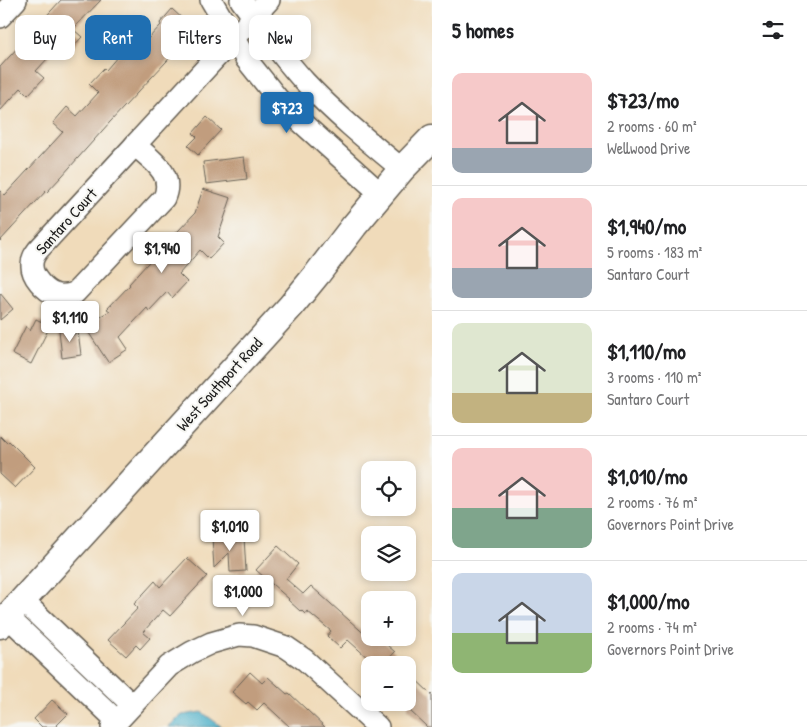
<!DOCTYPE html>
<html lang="en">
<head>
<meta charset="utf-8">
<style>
  :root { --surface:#fff; --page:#f2f2f2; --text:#202124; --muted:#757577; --line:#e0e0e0; --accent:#1f6fb2 }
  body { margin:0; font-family:"Patrick Hand",sans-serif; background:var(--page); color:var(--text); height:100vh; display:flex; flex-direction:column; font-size:19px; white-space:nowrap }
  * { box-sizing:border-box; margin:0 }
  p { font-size:16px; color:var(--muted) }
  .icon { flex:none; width:28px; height:28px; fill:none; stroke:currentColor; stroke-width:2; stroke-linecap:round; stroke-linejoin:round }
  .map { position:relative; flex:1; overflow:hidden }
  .side { display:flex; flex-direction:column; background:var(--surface); width:375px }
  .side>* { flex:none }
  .hud { position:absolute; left:15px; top:15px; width:341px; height:45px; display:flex; gap:10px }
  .fabs { position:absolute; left:361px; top:461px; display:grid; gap:10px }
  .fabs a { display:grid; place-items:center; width:55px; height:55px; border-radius:10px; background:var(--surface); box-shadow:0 2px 8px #0003; font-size:25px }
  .price { position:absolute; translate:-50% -42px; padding:0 11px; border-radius:5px; background:#fff; color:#222; font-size:16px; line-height:32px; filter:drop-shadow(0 1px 2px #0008) }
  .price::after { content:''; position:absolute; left:50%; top:30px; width:15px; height:11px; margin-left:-8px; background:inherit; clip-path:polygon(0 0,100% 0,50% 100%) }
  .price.current { background:var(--accent); color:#fff }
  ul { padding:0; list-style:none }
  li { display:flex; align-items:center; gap:15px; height:125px; padding:0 20px }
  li+li { border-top:1px solid var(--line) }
  li span { display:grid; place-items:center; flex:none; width:140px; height:100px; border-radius:10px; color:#555 }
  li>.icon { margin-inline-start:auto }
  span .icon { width:60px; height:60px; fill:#fffc; stroke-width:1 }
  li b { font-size:21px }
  h2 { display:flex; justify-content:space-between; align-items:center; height:60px; padding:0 20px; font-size:21px }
  .pill { padding:0 18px; border-radius:10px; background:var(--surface); box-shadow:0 2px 8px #0003; font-size:18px; line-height:45px }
  .pill.current { background:var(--accent); color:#fff }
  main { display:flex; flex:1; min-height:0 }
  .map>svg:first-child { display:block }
</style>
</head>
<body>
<main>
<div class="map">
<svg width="432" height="727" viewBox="0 0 432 727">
  <rect width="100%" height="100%" fill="#f6f6f2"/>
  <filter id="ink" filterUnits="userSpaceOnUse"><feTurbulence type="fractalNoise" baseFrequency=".02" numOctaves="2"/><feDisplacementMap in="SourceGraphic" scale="10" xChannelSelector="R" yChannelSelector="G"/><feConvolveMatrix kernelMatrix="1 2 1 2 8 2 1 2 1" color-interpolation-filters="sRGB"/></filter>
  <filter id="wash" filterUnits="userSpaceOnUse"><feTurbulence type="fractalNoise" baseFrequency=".0096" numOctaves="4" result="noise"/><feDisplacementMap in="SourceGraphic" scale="20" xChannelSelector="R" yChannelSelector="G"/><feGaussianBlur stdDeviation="1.12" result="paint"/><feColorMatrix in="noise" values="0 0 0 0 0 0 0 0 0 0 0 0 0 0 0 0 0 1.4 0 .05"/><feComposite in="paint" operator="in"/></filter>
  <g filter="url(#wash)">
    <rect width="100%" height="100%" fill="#f0dbba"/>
    <polygon fill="#48aec7" stroke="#326572" points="202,712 222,727 168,727 182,715"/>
    <g id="blocks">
      <g fill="#c19d7e">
        <polygon points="61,0 101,0 73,29 82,37 68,52 60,45 36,71 44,78 28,95 21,88 0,111 0,67"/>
        <polygon points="172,9 186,22 184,24 193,33 110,122 62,176 47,192 46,191 0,241 0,190 5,195 63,132 53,123 67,107 77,116 98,93 89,84 104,68 106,70 125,48 133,55 161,25 160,23"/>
        <polygon points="207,117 221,130 198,155 188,146 197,137 193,133"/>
        <polygon points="244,157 247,179 206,184 203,162"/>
        <polygon points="203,189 231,198 218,237 224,243 209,259 200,250 179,274 187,282 172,298 167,292 149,311 147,308 120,337 128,349 108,362 85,327 110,311 107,309 130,285 129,284 147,264 195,213"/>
        <polygon points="0,293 13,309 0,320"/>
        <polygon points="36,319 50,326 31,364 12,354 26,326 30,331"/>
        <polygon points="72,328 73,335 78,331 81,355 62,358 59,330"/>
        <polygon points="0,436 7,443 9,441 35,467 15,488 0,474"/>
        <polygon points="246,535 244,537 246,571 230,572 229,553 214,568 212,537"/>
        <polygon points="278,546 298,564 286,579 303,594 311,586 369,638 379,638 395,652 383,665 363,665 369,659 348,640 340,648 327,636 331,631 307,611 305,614 301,610 300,611 288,600 289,599 256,570"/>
        <polygon points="187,558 207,576 170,616 163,610 143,632 150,638 140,649 136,645 126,656 108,640 138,608 134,604 155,581 160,587"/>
        <polygon points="250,672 262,683 268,677 287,694 289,693 325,727 290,727 264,703 257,710 248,702 246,704 232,692"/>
        <polygon points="408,672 432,695 432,727 427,727 408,709"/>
        <polygon points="52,700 68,714 55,727 42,727 34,719"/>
      </g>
    </g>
  </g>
  <g filter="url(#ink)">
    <use href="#blocks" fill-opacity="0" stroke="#665f53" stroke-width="1"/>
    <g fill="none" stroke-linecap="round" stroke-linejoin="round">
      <g stroke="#665f53" stroke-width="24">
        <g id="minor">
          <polyline points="211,0 246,59 278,99 301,122 381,194"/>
          <path d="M 241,0 C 262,28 281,56 305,82 C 335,114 368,141 402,169"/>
          <polyline points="0,17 16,0"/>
          <path d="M 135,145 C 151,160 175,173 164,198 L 75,293 C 68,295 62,297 55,294 C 45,291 31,276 32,264 C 32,258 35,254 38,250 Z"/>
          <polyline points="135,145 269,0"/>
          <polyline points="22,600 132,705"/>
          <polyline points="8,617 117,721"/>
          <polyline points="112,727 169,666 192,652 211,643 239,635 253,636 286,647 305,660 378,727"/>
        </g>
      </g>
      <g stroke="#665f53" stroke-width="29">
        <polyline id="major" points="0,625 291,306 318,273 354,226 402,169 432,138"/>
      </g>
      <use href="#minor" stroke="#fff" stroke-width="21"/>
      <use href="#major" stroke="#fff" stroke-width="26"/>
    </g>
  </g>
  <g text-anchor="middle" stroke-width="4" stroke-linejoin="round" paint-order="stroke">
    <g font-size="16" fill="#1c1c1c" stroke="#f6f6f2">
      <text transform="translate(66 221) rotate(-48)" y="6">Santaro Court</text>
      <text transform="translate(219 384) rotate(-48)" y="6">West Southport Road</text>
    </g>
  </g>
</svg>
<div class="fabs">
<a><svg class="icon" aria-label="locate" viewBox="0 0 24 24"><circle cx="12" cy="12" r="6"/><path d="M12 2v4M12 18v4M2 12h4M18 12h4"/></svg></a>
<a><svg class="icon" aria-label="layers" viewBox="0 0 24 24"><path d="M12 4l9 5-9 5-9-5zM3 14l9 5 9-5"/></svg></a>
<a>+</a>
<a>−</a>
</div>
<b class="price current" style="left:287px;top:134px">$723</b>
<b class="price" style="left:162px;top:274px">$1,940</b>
<b class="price" style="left:70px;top:343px">$1,110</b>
<b class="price" style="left:230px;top:552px">$1,010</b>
<b class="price" style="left:243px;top:617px">$1,000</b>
<div class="hud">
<a class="pill">Buy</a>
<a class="pill current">Rent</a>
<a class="pill">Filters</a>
<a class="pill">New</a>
</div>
</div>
<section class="side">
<h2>5 homes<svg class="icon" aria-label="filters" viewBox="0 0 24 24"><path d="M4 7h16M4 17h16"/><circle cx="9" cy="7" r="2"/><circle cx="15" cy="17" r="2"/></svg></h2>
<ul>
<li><span style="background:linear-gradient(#f6c9c9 75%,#9aa5b1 0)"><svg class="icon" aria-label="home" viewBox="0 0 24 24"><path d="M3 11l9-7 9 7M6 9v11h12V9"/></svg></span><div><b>$723/mo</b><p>2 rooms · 60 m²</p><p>Wellwood Drive</p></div></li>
<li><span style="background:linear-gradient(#f6c9c9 70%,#9aa5b1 0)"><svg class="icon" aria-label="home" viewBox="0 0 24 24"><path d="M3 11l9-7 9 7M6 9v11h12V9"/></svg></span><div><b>$1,940/mo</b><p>5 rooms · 183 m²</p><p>Santaro Court</p></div></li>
<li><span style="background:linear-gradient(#dfe7d0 70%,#c2b280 0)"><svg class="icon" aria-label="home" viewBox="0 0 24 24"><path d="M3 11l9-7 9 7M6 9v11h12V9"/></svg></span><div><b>$1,110/mo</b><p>3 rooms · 110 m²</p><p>Santaro Court</p></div></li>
<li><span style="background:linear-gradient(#f6c9c9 60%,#7fa58c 0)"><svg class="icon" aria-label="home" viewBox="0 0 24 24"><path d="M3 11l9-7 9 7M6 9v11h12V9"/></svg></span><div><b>$1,010/mo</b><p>2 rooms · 76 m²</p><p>Governors Point Drive</p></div></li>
<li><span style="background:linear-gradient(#c9d6e8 60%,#8fb573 0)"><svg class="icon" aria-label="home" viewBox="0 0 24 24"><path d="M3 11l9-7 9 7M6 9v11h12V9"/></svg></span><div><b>$1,000/mo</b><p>2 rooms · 74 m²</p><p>Governors Point Drive</p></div></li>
</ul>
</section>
</main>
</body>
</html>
